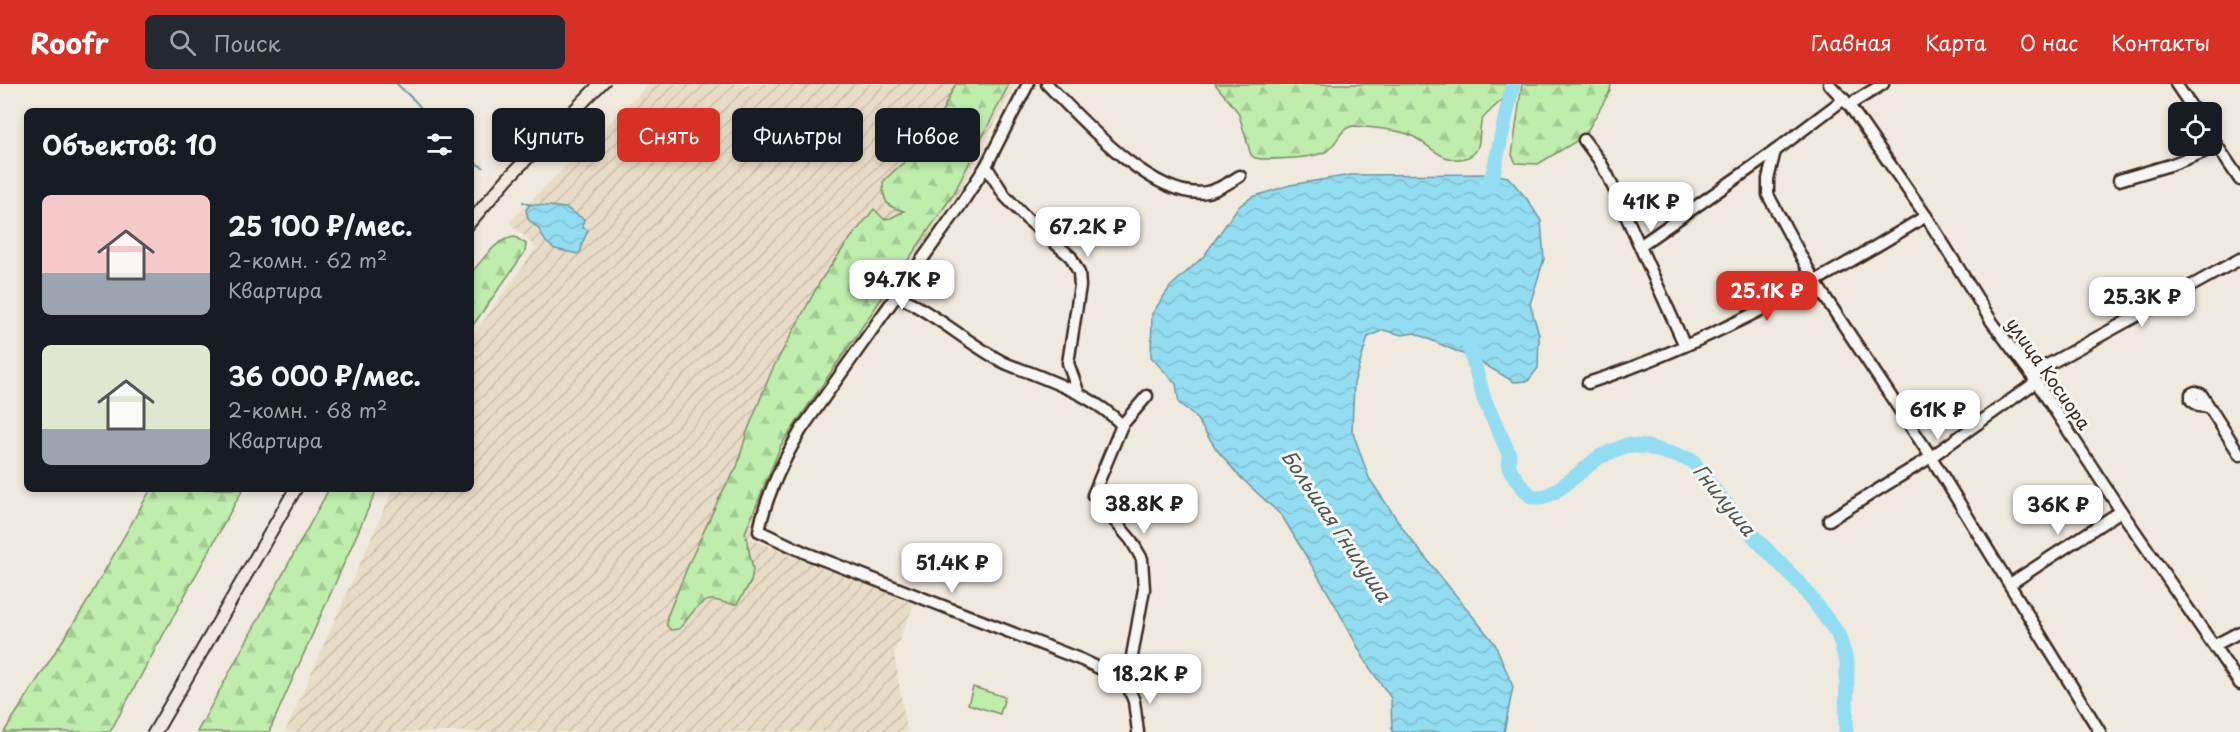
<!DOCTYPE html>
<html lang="ru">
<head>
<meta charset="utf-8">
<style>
  :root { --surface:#171b24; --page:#242831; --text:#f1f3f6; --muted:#9ea1a6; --accent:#d93025 }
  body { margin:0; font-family:"Playpen Sans",sans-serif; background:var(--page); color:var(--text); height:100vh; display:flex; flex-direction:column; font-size:22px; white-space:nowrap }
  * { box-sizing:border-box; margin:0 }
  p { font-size:20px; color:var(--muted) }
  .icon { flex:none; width:33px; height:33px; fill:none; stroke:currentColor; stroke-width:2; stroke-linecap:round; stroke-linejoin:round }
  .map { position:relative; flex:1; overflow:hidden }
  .sheet { position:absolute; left:24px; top:24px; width:450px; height:384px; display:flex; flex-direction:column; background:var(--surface); border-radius:9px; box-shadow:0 3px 9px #0003 }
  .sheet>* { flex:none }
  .hud { position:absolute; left:492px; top:24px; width:570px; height:54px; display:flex; gap:12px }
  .controls { position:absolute; left:2168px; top:18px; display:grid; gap:12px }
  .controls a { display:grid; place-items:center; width:54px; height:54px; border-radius:9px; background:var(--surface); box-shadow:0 3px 9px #0003; font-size:30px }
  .price { position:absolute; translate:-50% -51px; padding:0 14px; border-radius:12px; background:#fff; color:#222; font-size:20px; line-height:39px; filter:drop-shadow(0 2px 3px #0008) }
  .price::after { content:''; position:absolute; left:50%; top:36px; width:18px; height:14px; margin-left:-9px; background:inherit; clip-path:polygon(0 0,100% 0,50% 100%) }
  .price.on { background:var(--accent); color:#fff }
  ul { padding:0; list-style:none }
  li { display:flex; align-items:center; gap:18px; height:150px; padding:0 18px }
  li span { display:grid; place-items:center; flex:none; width:168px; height:120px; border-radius:9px; color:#555 }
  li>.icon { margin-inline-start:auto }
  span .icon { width:72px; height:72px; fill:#fffc; stroke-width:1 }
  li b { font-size:26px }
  h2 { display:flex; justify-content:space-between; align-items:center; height:72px; padding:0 18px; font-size:26px }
  .tag { padding:0 21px; border-radius:9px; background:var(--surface); box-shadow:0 3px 9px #0003; font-size:21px; line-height:54px }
  .tag.on { background:var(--accent); color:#fff }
  header { display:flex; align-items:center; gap:36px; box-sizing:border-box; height:84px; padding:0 30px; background:var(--accent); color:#fff }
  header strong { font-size:28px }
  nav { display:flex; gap:33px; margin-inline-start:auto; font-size:21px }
  .search { width:420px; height:54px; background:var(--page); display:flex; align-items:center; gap:15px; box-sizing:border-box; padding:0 21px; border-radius:9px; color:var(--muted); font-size:22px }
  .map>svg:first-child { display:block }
</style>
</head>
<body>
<header>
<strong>Roofr</strong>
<div class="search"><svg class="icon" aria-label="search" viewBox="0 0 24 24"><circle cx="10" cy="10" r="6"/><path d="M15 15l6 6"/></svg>Поиск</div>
<nav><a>Главная</a><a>Карта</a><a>О нас</a><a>Контакты</a></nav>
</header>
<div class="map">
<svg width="2240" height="648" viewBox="0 0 2240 648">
  <defs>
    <pattern id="industrial-furrows" width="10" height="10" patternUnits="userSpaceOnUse" patternTransform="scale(1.5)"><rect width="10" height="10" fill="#e9dcc6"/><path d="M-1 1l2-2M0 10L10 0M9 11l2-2" fill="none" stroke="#c9bdaa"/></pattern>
    <pattern id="forest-firs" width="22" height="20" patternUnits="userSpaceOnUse" patternTransform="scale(1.5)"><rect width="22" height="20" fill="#beedac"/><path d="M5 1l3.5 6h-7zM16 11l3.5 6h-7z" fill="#a4cb94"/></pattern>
    <pattern id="water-waves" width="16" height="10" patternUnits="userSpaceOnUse" patternTransform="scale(1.5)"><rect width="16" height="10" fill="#92ddf2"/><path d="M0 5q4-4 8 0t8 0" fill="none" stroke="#7fbecf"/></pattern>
  </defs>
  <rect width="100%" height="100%" fill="#f0eade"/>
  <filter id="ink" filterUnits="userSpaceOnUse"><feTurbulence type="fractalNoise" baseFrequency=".0167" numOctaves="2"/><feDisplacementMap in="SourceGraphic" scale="12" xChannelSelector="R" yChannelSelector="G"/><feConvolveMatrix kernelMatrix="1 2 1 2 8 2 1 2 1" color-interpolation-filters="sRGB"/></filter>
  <g filter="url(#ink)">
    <polygon fill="url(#industrial-furrows)" points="649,0 1015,0 963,102 782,366 749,454 914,520 894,569 907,648 285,648 393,405 471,405 471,254 536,164 509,138"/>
    <polygon fill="#beedac" stroke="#7c8c65" stroke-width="1.5" points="973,603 1005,613 1000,630 968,620"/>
    <g fill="url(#forest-firs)" stroke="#7c8c65" stroke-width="1.5">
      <path d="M 956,0 L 1009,0 L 954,109 L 781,361 L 745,449 L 753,485 L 751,498 L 737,520 C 728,521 722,517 713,516 C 698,515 688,536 679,545 L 671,546 L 667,542 L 667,533 L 690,477 L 721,410 L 737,383 L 747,348 L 772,286 L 821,196 L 846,160 L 874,125 L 884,135 L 891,134 L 904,127 C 886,123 883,118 883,98 C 896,82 916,72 928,55 C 940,38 945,17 956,0 Z"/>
      <path d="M 1215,0 L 1505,0 L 1508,10 C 1501,18 1486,29 1482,36 C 1477,48 1484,67 1468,73 C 1443,83 1428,58 1410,51 C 1400,46 1367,43 1355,42 C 1339,42 1338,62 1325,68 C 1310,75 1278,75 1261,75 L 1255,74 L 1251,71 L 1238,28 Z"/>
      <polygon points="1522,0 1611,0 1610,7 1585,51 1580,55 1538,80 1516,79 1512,71"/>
      <path d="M 515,153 L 526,160 L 525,168 L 471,244 L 471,189 C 483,176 496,154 515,153 Z"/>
      <polygon points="151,405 243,405 110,648 4,648 84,523"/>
      <polygon points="329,405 377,405 269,648 197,648"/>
    </g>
    <g fill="url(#water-waves)" stroke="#6f959d" stroke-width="1.5">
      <polygon points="1493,90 1508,93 1527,115 1541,137 1544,175 1530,220 1539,250 1538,284 1528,297 1514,298 1472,273 1467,272 1415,249 1402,251 1383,246 1368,253 1354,299 1352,346 1369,394 1408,452 1495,560 1513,603 1504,648 1392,648 1391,614 1367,580 1333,517 1282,432 1239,392 1217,366 1194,331 1179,319 1176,300 1151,273 1152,230 1170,203 1204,172 1238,123 1252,113 1290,101 1351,91"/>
      <polygon points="530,120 566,124 584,135 582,143 588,146 582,160 581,167 578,170 555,165 546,158 538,144 528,135 526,126"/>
    </g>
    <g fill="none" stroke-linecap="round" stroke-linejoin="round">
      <g stroke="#6f959d" stroke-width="2">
        <polyline points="397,0 417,19 423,27"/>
        <polyline points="471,77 483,83"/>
        <polyline points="523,118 530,121"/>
      </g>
      <g stroke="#92ddf2" stroke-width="15">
        <polyline points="1482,107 1493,90 1513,0"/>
        <polyline points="1467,255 1484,315 1509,370 1509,384 1521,402 1532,413 1542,413 1551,410 1567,399 1599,373 1627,361 1647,363 1692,376 1710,401 1756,455 1801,501 1838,550 1847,579 1846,648"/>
      </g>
      <g stroke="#3b2a1e" stroke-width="15">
        <g id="minor">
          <path d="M 1028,0 L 986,82 L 960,122 L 801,346 C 783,377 766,411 759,447 L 806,469 L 1082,576 L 1118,593 L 1127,600"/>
          <path d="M 1047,0 C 1080,34 1155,118 1207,108 C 1219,106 1230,98 1240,92"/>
          <polyline points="1829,0 1849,21 1926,132 1992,238 2031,290 2121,427 2240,600"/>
          <polyline points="2176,0 2195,28"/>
          <polyline points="1849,21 1883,0"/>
          <polyline points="2211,53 2240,96"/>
          <polyline points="1584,56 1599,76 1608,92 1685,262"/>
          <polyline points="1775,67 1768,95 1768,111 1815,198 1931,373 2100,648"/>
          <polyline points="986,82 1005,112 1026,134 1071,173 1079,189 1080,202 1068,279 1079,310"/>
          <polyline points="2119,96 2170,81 2209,66 2219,65"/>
          <polyline points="1641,161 1775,67 1844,15"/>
          <path d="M 896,211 C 934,229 965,257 1001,277 C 1010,282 1021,285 1031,289 C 1064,302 1097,315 1122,341"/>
          <polyline points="2031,290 2240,175"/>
          <path d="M 1588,299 C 1707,260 1819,198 1926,132"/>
          <polyline points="2209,323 2199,322 2191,316 2191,310 2195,308 2201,310 2240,371"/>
          <polyline points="1829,436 1931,373 2036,298"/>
          <polyline points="2010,500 2121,427"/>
          <polyline points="2215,561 2240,548"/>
          <polyline points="1138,648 1134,617 1127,600 1144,505 1142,475 1131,456 1093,411 1122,341 1147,312"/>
        </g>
      </g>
      <use href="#minor" stroke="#f6f6f2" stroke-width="10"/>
      <g stroke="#3b2a1e" stroke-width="2">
        <polyline points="471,127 504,89 591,0"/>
        <polyline points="471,147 513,98 610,0"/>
        <polyline points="147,648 288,405"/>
        <polyline points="163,648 303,405"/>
      </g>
    </g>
  </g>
  <g text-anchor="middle" stroke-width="6" stroke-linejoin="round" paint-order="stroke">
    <g font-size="18" fill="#3b2a1e" stroke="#f6f6f2">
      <text transform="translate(2048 290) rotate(55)" y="6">улица Косиора</text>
    </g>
    <g font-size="20" font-style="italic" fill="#515753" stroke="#f6f6f2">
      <text transform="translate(1724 416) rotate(51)" y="7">Гнилуша</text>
      <text transform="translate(1336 442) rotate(56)" y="7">Большая Гнилуша</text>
    </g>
  </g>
</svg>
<div class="controls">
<a><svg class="icon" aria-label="locate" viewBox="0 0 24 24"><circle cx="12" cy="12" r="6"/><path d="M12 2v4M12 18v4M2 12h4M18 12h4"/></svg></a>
</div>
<b class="price" style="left:1651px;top:149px">41K ₽</b>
<b class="price" style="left:1088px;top:174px">67.2K ₽</b>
<b class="price" style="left:902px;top:227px">94.7K ₽</b>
<b class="price on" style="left:1767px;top:238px">25.1K ₽</b>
<b class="price" style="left:2142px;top:244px">25.3K ₽</b>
<b class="price" style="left:1938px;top:357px">61K ₽</b>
<b class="price" style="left:1144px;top:451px">38.8K ₽</b>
<b class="price" style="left:2058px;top:452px">36K ₽</b>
<b class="price" style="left:952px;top:510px">51.4K ₽</b>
<b class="price" style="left:1150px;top:621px">18.2K ₽</b>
<div class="hud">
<a class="tag">Купить</a>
<a class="tag on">Снять</a>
<a class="tag">Фильтры</a>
<a class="tag">Новое</a>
</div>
<section class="sheet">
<h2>Объектов: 10<svg class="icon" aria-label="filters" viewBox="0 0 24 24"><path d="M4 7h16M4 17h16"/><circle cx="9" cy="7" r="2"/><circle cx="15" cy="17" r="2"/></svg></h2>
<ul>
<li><span style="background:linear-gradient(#f6c9c9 65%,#9aa5b1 0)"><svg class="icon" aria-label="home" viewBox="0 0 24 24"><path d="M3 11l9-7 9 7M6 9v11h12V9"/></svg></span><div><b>25 100 ₽/мес.</b><p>2-комн. · 62 m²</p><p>Квартира</p></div></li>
<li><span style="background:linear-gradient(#dfe7d0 70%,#9aa5b1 0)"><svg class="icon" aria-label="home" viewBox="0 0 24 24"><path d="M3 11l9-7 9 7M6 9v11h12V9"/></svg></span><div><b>36 000 ₽/мес.</b><p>2-комн. · 68 m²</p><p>Квартира</p></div></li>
</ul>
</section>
</div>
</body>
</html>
